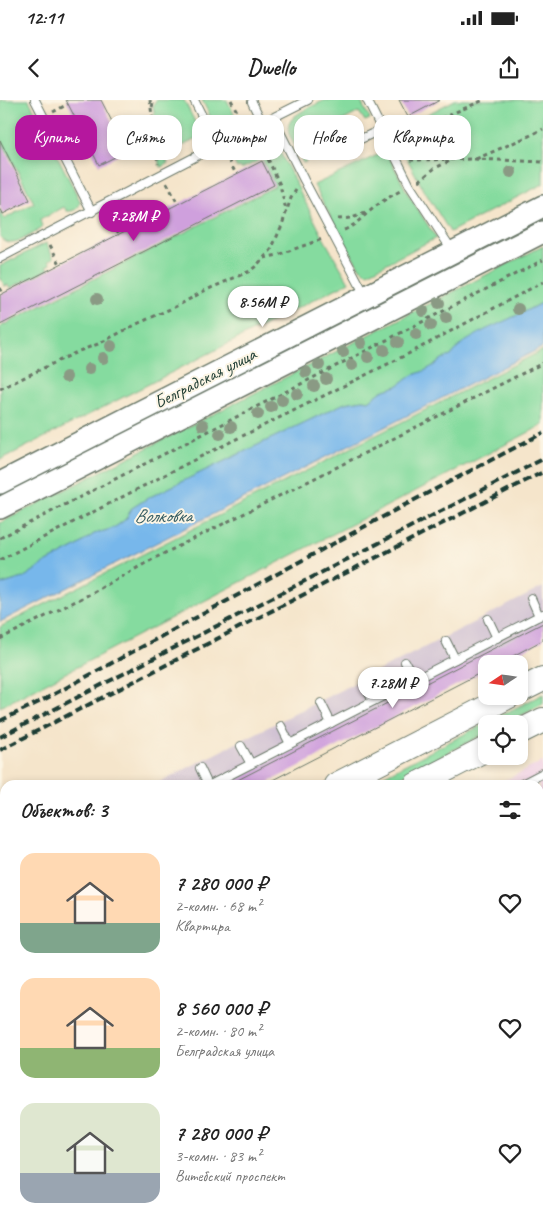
<!DOCTYPE html>
<html lang="ru">
<head>
<meta charset="utf-8">
<style>
  :root { --surface:#fff; --page:#f2f2f2; --text:#222; --muted:#767676; --accent:#b5179e }
  body { margin:0; font-family:Caveat,sans-serif; background:var(--page); color:var(--text); height:100vh; display:flex; flex-direction:column; font-size:19px; white-space:nowrap }
  * { box-sizing:border-box; margin:0 }
  p { font-size:16px; color:var(--muted) }
  .icon { flex:none; width:28px; height:28px; fill:none; stroke:currentColor; stroke-width:2; stroke-linecap:round; stroke-linejoin:round }
  .map { position:relative; flex:1; overflow:hidden }
  .side { position:absolute; left:0px; top:680px; width:544px; height:446px; display:flex; flex-direction:column; background:var(--surface); border-radius:15px 15px 0 0; box-shadow:0 2px 8px #0003 }
  .side>* { flex:none }
  .banner { position:absolute; left:15px; top:15px; width:514px; height:45px; display:flex; gap:10px }
  .needle { width:32px; rotate:257deg }
  .tools { position:absolute; left:478px; top:555px; display:grid; gap:10px }
  .tools a { display:grid; place-items:center; width:50px; height:50px; border-radius:10px; background:var(--surface); box-shadow:0 2px 8px #0003; font-size:25px }
  .price { position:absolute; translate:-50% -42px; padding:0 11px; border-radius:18px; background:#fff; color:#222; font-size:16px; line-height:32px; filter:drop-shadow(0 1px 2px #0008) }
  .price::after { content:''; position:absolute; left:50%; top:30px; width:15px; height:11px; margin-left:-8px; background:inherit; clip-path:polygon(0 0,100% 0,50% 100%) }
  .price.on { background:var(--accent); color:#fff }
  ul { padding:0; list-style:none }
  li { display:flex; align-items:center; gap:15px; height:125px; padding:0 20px }
  li span { display:grid; place-items:center; flex:none; width:140px; height:100px; border-radius:15px; color:#555 }
  li>.icon { margin-inline-start:auto }
  span .icon { width:60px; height:60px; fill:#fffc; stroke-width:1 }
  li b { font-size:21px }
  h2 { display:flex; justify-content:space-between; align-items:center; height:60px; padding:0 20px; font-size:21px }
  .pill { padding:0 18px; border-radius:15px; background:var(--surface); box-shadow:0 2px 8px #0003; font-size:18px; line-height:45px }
  .pill.on { background:var(--accent); color:#fff }
  .status { display:flex; justify-content:space-between; align-items:center; height:35px; padding:0 25px; background:var(--surface); direction:ltr }
  .status svg { height:14px; fill:currentColor }
  header { display:flex; justify-content:space-between; align-items:center; height:65px; padding:0 20px; background:var(--surface); font-size:22px; font-weight:700 }
  .map>svg:first-child { display:block }
</style>
</head>
<body>
<div class="status"><b>12:11</b><svg viewBox="0 0 49 12"><path d="M0 12V9h3v3zM5 12V6h3v6zM10 12V3h3v9zM15 12V0h3v12zM26 1h20v11H26zM47 4h2v5h-2z"/></svg></div>
<header><svg class="icon" aria-label="back" viewBox="0 0 24 24"><path d="M15 5l-7 7 7 7"/></svg>Dwello<svg class="icon" aria-label="share" viewBox="0 0 24 24"><path d="M12 15V3M7 8l5-5 5 5M5 13v7h14v-7"/></svg></header>
<div class="map">
<svg width="543" height="1126" viewBox="0 0 543 1126">
  <rect width="100%" height="100%" fill="#fcf5e5"/>
  <filter id="ink" filterUnits="userSpaceOnUse"><feTurbulence type="fractalNoise" baseFrequency=".02" numOctaves="2"/><feDisplacementMap in="SourceGraphic" scale="10" xChannelSelector="R" yChannelSelector="G"/><feConvolveMatrix kernelMatrix="1 2 1 2 8 2 1 2 1" color-interpolation-filters="sRGB"/></filter>
  <filter id="wash" filterUnits="userSpaceOnUse"><feTurbulence type="fractalNoise" baseFrequency=".0096" numOctaves="4" result="noise"/><feDisplacementMap in="SourceGraphic" scale="20" xChannelSelector="R" yChannelSelector="G"/><feGaussianBlur stdDeviation="1.12" result="paint"/><feColorMatrix in="noise" values="0 0 0 0 0 0 0 0 0 0 0 0 0 0 0 0 0 1.4 0 .05"/><feComposite in="paint" operator="in"/></filter>
  <g filter="url(#wash)">
    <rect width="100%" height="100%" fill="#f5e5cb"/>
    <g fill="#efd0e6">
      <polygon points="543,661 543,1011 539,1014 539,685 496,685"/>
      <polygon points="5,954 5,1121 336,1121 327,1126 0,1126 0,957"/>
      <polygon points="543,1079 543,1126 454,1126 463,1121 539,1121 539,1081"/>
    </g>
    <g fill="#cdbed2">
      <polygon points="543,487 543,540 497,564 486,564 486,569 260,685 154,685"/>
      <polygon points="5,746 5,815 0,818 0,748"/>
    </g>
    <g fill="#85db9f" stroke="#528c6a">
      <path d="M 0,0 L 29,0 L 80,101 C 80,108 74,112 67,111 L 64,107 L 40,120 L 42,127 L 40,129 C 29,135 11,150 0,137 L 0,111 L 4,119 L 34,103 L 0,37 Z"/>
      <polygon points="156,0 184,0 202,36 164,55 168,63 161,67 159,63 154,11 153,7"/>
      <polygon points="202,0 227,0 240,26 236,28 230,17 220,23 224,32 219,34"/>
      <path d="M 325,0 L 360,0 L 370,19 L 365,21 L 359,12 L 298,44 L 306,62 L 303,63 L 289,34 C 288,30 288,25 290,22 C 294,13 316,5 325,0 Z"/>
      <polygon points="455,0 543,0 543,84 450,132 422,87 393,32"/>
      <path d="M 258,35 C 266,35 272,37 276,44 L 324,139 L 349,182 L 0,360 L 0,227 L 275,86 L 262,59 L 241,69 L 240,67 L 237,68 L 227,50 Z"/>
      <polygon points="386,51 408,94 436,138 368,173 365,172 360,168 342,139 314,85"/>
      <polygon points="46,143 54,158 49,160 51,164 47,166 49,169 10,188 8,185 5,186 0,177 0,166"/>
      <polygon points="543,146 543,202 461,244 451,256 442,259 435,265 424,271 411,276 397,286 382,291 369,301 363,300 345,303 148,398 132,408 126,419 114,428 94,434 76,447 47,462 23,478 0,485 0,423"/>
      <polygon points="543,250 543,325 0,607 0,527"/>
      <polygon points="543,594 543,604 505,624 486,624 486,633 385,685 365,685"/>
    </g>
    <polygon fill="#77b7eb" stroke="#4b7a90" points="543,202 543,247 0,522 0,485 23,478 47,462 76,447 94,434 114,428 126,419 132,408 148,398 345,303 363,300 369,301 382,291 397,286 411,276 424,271 435,265 442,259 451,256 461,244 485,230 522,213"/>
    <g id="blocks">
      <g fill="#cfa0dd">
        <polygon points="66,0 101,0 127,51 99,65"/>
        <polygon points="399,0 440,0 408,17"/>
        <polygon points="0,40 30,100 3,114 0,107"/>
        <polygon points="262,61 274,85 0,225 0,195"/>
        <polygon points="543,523 543,540 498,564 486,564 486,570 263,685 228,685"/>
        <polygon points="543,761 543,881 539,883 539,763"/>
        <polygon points="5,800 5,818 0,820 0,802"/>
        <polygon points="5,997 5,1079 2,1080 5,1086 5,1107 0,1110 0,1000"/>
        <polygon points="432,1122 434,1126 423,1126"/>
      </g>
    </g>
  </g>
  <g filter="url(#ink)">
    <use href="#blocks" fill-opacity="0" stroke="#6a7869" stroke-width="1"/>
    <g fill="none" stroke-linecap="round" stroke-linejoin="round">
      <g stroke="#6a7869" stroke-width="10">
        <g id="lane">
          <polyline points="35,0 92,112"/>
          <polyline points="194,0 217,46"/>
          <polyline points="367,0 410,86 452,150"/>
          <polyline points="252,2 262,23"/>
          <polyline points="273,18 304,80 365,195"/>
          <polyline points="331,53 382,29"/>
          <polyline points="0,158 220,44 308,0"/>
          <polyline points="531,498 539,516"/>
          <polyline points="488,519 497,538"/>
          <polyline points="446,541 455,559"/>
          <polyline points="405,562 415,580"/>
          <polyline points="364,584 373,601"/>
          <polyline points="321,603 331,623"/>
          <polyline points="281,626 290,644"/>
          <polyline points="241,646 251,664"/>
          <polyline points="200,668 208,685"/>
          <polyline points="210,685 543,514"/>
          <polyline points="520,685 543,673"/>
          <polyline points="539,748 543,746"/>
          <polyline points="0,782 4,790"/>
          <polyline points="539,1061 543,1059"/>
          <polyline points="539,1094 543,1092"/>
          <polyline points="256,1121 258,1126"/>
          <polyline points="85,1126 86,1121"/>
          <polyline points="403,1126 413,1121"/>
          <polyline points="479,1126 488,1121"/>
        </g>
      </g>
      <g stroke="#6a7869" stroke-width="24">
        <g id="secondary">
          <polyline points="0,383 543,106"/>
          <polyline points="0,408 543,132"/>
        </g>
      </g>
      <g stroke="#6a7869" stroke-width="26">
        <g id="primary">
          <polyline points="519,591 543,579"/>
          <polyline points="519,632 543,620"/>
          <polyline points="336,685 509,596"/>
          <polyline points="416,685 486,649"/>
          <polyline points="0,857 5,854"/>
          <polyline points="0,898 5,895"/>
        </g>
      </g>
      <g stroke="#6a7869" stroke-width="3" stroke-dasharray="4 4" stroke-linecap="butt">
        <polyline points="150,0 158,64"/>
        <polyline points="231,0 242,21"/>
        <polyline points="152,7 154,0"/>
        <polyline points="53,12 68,4"/>
        <polyline points="397,37 484,0"/>
        <polyline points="225,53 236,74"/>
        <polyline points="76,56 91,48"/>
        <polyline points="268,59 280,85 286,110"/>
        <polyline points="476,59 529,36 543,29"/>
        <polyline points="410,60 475,59 543,62"/>
        <polyline points="419,81 435,68 454,59"/>
        <polyline points="167,83 178,104"/>
        <polyline points="109,115 119,134"/>
        <polyline points="338,119 351,118 366,113"/>
        <path d="M 344,130 C 356,125 360,119 370,111 C 379,103 389,97 400,91"/>
        <polyline points="50,145 60,164"/>
        <polyline points="264,158 278,155 322,139"/>
        <polyline points="0,188 3,193"/>
        <polyline points="0,289 79,251 98,244 139,223 179,205 204,191 250,171 256,166 271,150 282,125 291,98 296,90"/>
        <polyline points="0,438 543,160"/>
        <polyline points="0,460 190,362 408,254 543,182"/>
        <polyline points="0,539 90,494 155,458 349,361 543,263"/>
        <polyline points="0,949 5,946"/>
      </g>
      <use href="#lane" stroke="#fff" stroke-width="8"/>
      <use href="#secondary" stroke="#fff" stroke-width="21"/>
      <use href="#primary" stroke="#fff" stroke-width="24"/>
      <g stroke="#1f3d34" stroke-width="4" stroke-dasharray="8 4" stroke-linecap="butt">
        <polyline points="0,621 47,598 401,407 543,333"/>
        <polyline points="0,637 543,359"/>
        <polyline points="0,650 543,372"/>
      </g>
    </g>
    <g fill="#8a9a84">
      <circle cx="511" cy="72" r="6"/>
      <circle cx="97" cy="199" r="6"/>
      <circle cx="439" cy="203" r="6"/>
      <circle cx="518" cy="209" r="6"/>
      <circle cx="423" cy="211" r="6"/>
      <circle cx="446" cy="218" r="6"/>
      <circle cx="431" cy="225" r="6"/>
      <circle cx="416" cy="234" r="6"/>
      <circle cx="398" cy="242" r="6"/>
      <circle cx="361" cy="243" r="6"/>
      <circle cx="111" cy="246" r="6"/>
      <circle cx="384" cy="250" r="6"/>
      <circle cx="343" cy="252" r="6"/>
      <circle cx="368" cy="257" r="6"/>
      <circle cx="103" cy="258" r="6"/>
      <circle cx="319" cy="265" r="6"/>
      <circle cx="352" cy="265" r="6"/>
      <circle cx="89" cy="269" r="6"/>
      <circle cx="306" cy="272" r="6"/>
      <circle cx="66" cy="277" r="6"/>
      <circle cx="326" cy="279" r="6"/>
      <circle cx="314" cy="286" r="6"/>
      <circle cx="297" cy="294" r="6"/>
      <circle cx="282" cy="300" r="6"/>
      <circle cx="271" cy="307" r="6"/>
      <circle cx="258" cy="314" r="6"/>
      <circle cx="203" cy="325" r="6"/>
      <circle cx="231" cy="327" r="6"/>
      <circle cx="220" cy="334" r="6"/>
    </g>
  </g>
  <g text-anchor="middle" stroke-width="4" stroke-linejoin="round" paint-order="stroke">
    <g font-size="18" fill="#1f3d34" stroke="#fcf5e5">
      <text transform="translate(205 278) rotate(-27)" y="6">Белградская улица</text>
    </g>
    <g font-size="19" font-style="italic" fill="#355c62" stroke="#fcf5e5">
      <text x="163" y="422">Волковка</text>
    </g>
  </g>
</svg>
<div class="tools">
<a><svg class="needle" viewBox="-14 -14 28 28"><path d="M0-13l5 13h-10z" fill="#e53935"/><path d="M0 13l5-13h-10z" fill="#767676"/></svg></a>
<a><svg class="icon" aria-label="locate" viewBox="0 0 24 24"><circle cx="12" cy="12" r="6"/><path d="M12 2v4M12 18v4M2 12h4M18 12h4"/></svg></a>
</div>
<b class="price on" style="left:134px;top:142px">7.28M ₽</b>
<b class="price" style="left:263px;top:228px">8.56M ₽</b>
<b class="price" style="left:393px;top:609px">7.28M ₽</b>
<div class="banner">
<a class="pill on">Купить</a>
<a class="pill">Снять</a>
<a class="pill">Фильтры</a>
<a class="pill">Новое</a>
<a class="pill">Квартира</a>
</div>
<section class="side">
<h2>Объектов: 3<svg class="icon" aria-label="filters" viewBox="0 0 24 24"><path d="M4 7h16M4 17h16"/><circle cx="9" cy="7" r="2"/><circle cx="15" cy="17" r="2"/></svg></h2>
<ul>
<li><span style="background:linear-gradient(#ffd9b3 70%,#7fa58c 0)"><svg class="icon" aria-label="home" viewBox="0 0 24 24"><path d="M3 11l9-7 9 7M6 9v11h12V9"/></svg></span><div><b>7 280 000 ₽</b><p>2-комн. · 68 m²</p><p>Квартира</p></div><svg class="icon" aria-label="heart" viewBox="0 0 24 24"><path d="M12 20l-8-8c-3-5 5-10 8-4 3-6 11-1 8 4z"/></svg></li>
<li><span style="background:linear-gradient(#ffd9b3 70%,#8fb573 0)"><svg class="icon" aria-label="home" viewBox="0 0 24 24"><path d="M3 11l9-7 9 7M6 9v11h12V9"/></svg></span><div><b>8 560 000 ₽</b><p>2-комн. · 80 m²</p><p>Белградская улица</p></div><svg class="icon" aria-label="heart" viewBox="0 0 24 24"><path d="M12 20l-8-8c-3-5 5-10 8-4 3-6 11-1 8 4z"/></svg></li>
<li><span style="background:linear-gradient(#dfe7d0 70%,#9aa5b1 0)"><svg class="icon" aria-label="home" viewBox="0 0 24 24"><path d="M3 11l9-7 9 7M6 9v11h12V9"/></svg></span><div><b>7 280 000 ₽</b><p>3-комн. · 83 m²</p><p>Витебский проспект</p></div><svg class="icon" aria-label="heart" viewBox="0 0 24 24"><path d="M12 20l-8-8c-3-5 5-10 8-4 3-6 11-1 8 4z"/></svg></li>
</ul>
</section>
</div>
</body>
</html>
